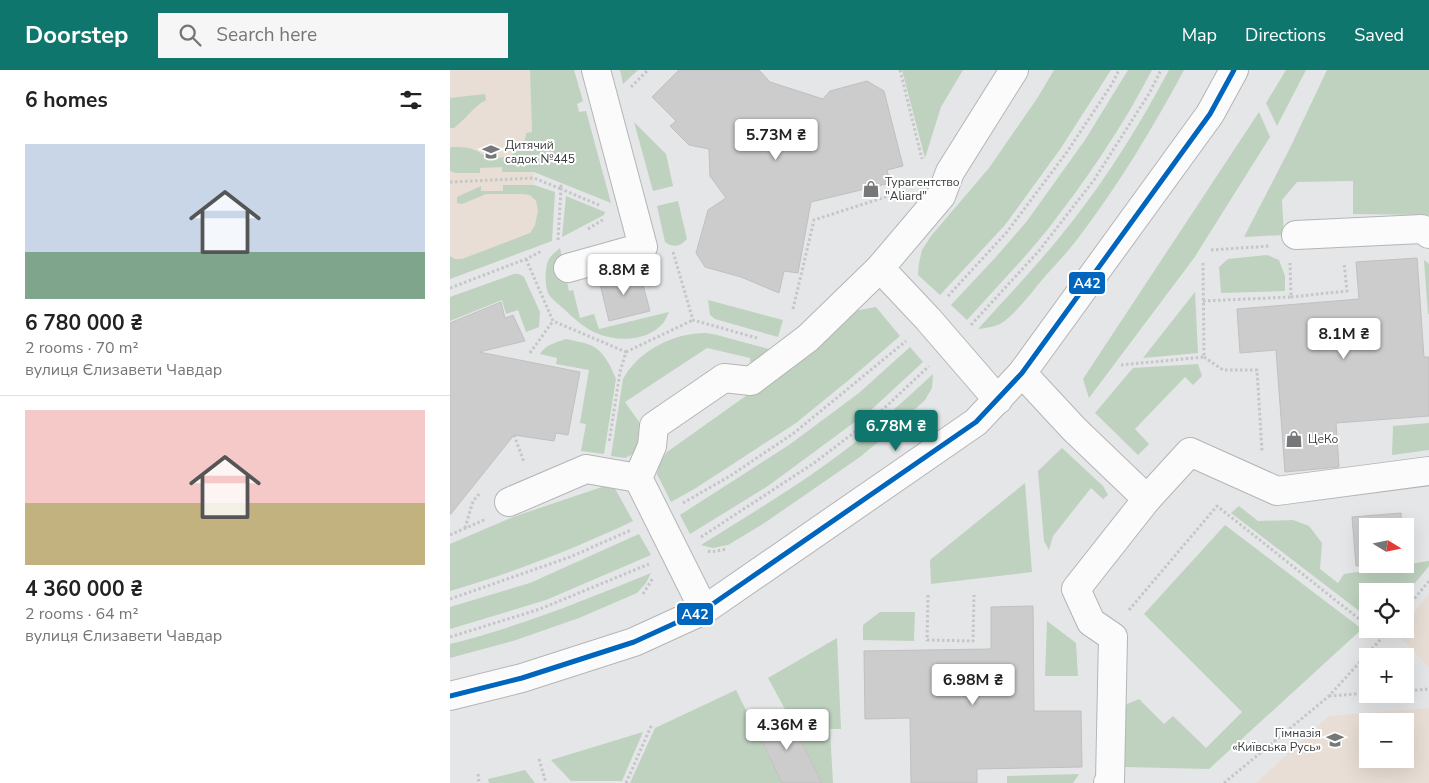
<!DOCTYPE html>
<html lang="en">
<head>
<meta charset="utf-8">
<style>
  :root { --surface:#fff; --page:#f6f6f6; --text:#222; --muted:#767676; --line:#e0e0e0; --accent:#0f766e }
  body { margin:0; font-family:"Nunito Sans",sans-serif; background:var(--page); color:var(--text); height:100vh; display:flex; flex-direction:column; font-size:19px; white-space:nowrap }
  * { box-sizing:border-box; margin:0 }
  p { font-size:16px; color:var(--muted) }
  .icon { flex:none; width:28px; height:28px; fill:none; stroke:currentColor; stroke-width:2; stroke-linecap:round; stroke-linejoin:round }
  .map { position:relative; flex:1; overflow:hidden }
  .sheet { display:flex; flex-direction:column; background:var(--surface); width:450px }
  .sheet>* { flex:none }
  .needle { width:32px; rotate:100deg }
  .controls { position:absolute; left:909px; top:448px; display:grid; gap:10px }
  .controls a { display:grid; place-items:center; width:55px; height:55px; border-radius:0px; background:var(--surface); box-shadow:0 5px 20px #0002; font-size:25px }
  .price { position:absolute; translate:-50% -42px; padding:0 11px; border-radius:5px; background:#fff; color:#222; font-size:16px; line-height:32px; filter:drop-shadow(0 1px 2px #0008) }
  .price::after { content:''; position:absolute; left:50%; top:30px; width:15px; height:11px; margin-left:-8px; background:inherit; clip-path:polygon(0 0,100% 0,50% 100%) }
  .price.on { background:var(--accent); color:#fff }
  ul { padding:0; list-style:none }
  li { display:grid; align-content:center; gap:10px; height:265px; padding:0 25px }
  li+li { border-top:1px solid var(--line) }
  li span { display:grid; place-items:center; height:155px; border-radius:0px; color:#555 }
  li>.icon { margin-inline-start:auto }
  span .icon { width:90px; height:90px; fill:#fffc; stroke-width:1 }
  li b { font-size:21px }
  h2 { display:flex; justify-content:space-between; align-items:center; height:60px; padding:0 25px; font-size:21px }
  header { display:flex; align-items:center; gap:30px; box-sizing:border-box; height:70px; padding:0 25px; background:var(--accent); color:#fff }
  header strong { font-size:24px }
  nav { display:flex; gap:28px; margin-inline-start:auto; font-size:18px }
  .search { width:350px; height:45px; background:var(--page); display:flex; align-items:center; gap:12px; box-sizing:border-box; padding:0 18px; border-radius:0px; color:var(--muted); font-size:19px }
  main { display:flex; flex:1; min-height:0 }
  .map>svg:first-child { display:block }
</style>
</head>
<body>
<header>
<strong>Doorstep</strong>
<div class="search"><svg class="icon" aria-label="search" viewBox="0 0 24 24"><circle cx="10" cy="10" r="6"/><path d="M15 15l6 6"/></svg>Search here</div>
<nav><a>Map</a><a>Directions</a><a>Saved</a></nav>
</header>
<main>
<section class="sheet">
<h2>6 homes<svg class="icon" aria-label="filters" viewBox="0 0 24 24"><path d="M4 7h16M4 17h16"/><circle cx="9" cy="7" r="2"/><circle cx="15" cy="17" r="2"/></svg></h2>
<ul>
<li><span style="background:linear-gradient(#c9d6e8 70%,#7fa58c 0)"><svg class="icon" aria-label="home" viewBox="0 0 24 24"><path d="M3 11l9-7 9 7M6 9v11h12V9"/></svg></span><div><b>6 780 000 ₴</b><p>2 rooms · 70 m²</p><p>вулиця Єлизавети Чавдар</p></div></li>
<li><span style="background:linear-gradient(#f6c9c9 60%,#c2b280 0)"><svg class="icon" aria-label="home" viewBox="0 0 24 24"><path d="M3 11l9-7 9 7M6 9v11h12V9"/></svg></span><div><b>4 360 000 ₴</b><p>2 rooms · 64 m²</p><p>вулиця Єлизавети Чавдар</p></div></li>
</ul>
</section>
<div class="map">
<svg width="979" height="713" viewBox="0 0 979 713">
  <rect width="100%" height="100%" fill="#e5e6e7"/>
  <g fill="#e8ded5" fill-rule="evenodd">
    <polygon points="0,0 80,0 84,123 93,162 0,199"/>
    <polygon points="979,524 979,597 947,564 952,559 955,559 955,554"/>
    <path d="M 979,638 L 979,713 L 806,713 L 879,646 ZM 918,651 L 955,651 L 955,689 L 918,689 Z"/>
  </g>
  <g fill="#bed2bf">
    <path d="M 80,0 L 124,0 L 133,31 L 127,34 L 129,42 L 136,41 L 161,133 L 84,102 L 52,102 L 52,97 L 30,98 L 30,103 L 6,103 L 0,101 L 0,78 L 2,77 C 9,77 16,77 22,79 C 29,81 34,86 41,87 C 58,91 75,81 76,63 L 82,62 Z"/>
    <polygon points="170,0 188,0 173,14"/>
    <polygon points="452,0 513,0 491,37 475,88"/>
    <polygon points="604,0 661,0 611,78 555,155 490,225 468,205 469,193 472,180 481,166 539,98 588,27"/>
    <path d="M 678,0 L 702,0 C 673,56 637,109 598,159 C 572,191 544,220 517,250 L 501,235 L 545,188 L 577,151 L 635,70 Z"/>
    <path d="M 719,0 L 734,0 C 703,58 669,114 629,167 C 618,182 604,196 592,210 C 581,223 564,246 550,254 C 543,257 536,258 528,259 C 560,224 592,190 621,153 C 659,105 690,54 719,0 Z"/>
    <polygon points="836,0 856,0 827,56 816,33"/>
    <polygon points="877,0 979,0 979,145 903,144 903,111 847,112 832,130 834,165 794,167 840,78"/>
    <path d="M 35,24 L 36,30 C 23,37 16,49 4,58 L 0,58 L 0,28 Z"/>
    <polygon points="809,42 820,67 744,188 639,328 633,309"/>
    <polygon points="184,52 216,84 223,116 203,121"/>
    <polygon points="53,115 84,115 105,122 102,171 0,209 0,186 5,189 12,189 80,163 85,155 88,141 86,131 80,125 73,124 36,124 12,134 7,133 7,127 31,116 31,121 53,121"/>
    <polygon points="116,126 155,142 154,145 112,167"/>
    <path d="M 228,131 L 237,169 C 230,177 223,178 215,172 L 207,136 Z"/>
    <path d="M 110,178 L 119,221 L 123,220 L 130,248 L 144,244 L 149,259 L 219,242 C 217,245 216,249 214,252 C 198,272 167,272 146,263 C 136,259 122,247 115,240 C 109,234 99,228 97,220 C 95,212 95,196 99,189 C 101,185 107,181 110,178 Z"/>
    <polygon points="817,185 829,190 835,206 835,221 771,223 769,197 778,189"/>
    <polygon points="974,190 979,194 979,244 978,244"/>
    <polygon points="64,204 69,204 74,207 90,242 89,257 76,262 68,240 56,244 52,230 0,251 0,227"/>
    <polygon points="745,222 748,283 693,288"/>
    <polygon points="258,230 333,250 328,267 265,249 260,245"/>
    <polygon points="426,237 450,266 400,309 346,353 246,418 221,432 207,404 210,392 217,382 307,318 404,241"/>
    <path d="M 256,263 L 267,265 L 326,281 L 301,297 L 300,288 L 257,278 L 175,332 L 192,356 L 190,377 L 183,384 L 175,388 L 161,386 L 173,309 C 189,280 224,263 256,263 Z"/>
    <path d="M 116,269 C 124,271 133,272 140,275 C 153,280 161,296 166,309 L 154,384 L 131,381 L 136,354 L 130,353 L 139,300 L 106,294 L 107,288 L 90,284 C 95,275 107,272 116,269 Z"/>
    <polygon points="460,277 473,292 421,340 318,416 240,464 230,445 339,375 409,323"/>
    <polygon points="748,294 752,306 743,315 735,307 685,359 699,374 688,385 645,343 683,298"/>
    <path d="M 483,304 L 482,318 L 475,330 L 440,362 L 410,387 L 313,454 L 278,475 L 263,478 L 251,475 C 302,443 355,412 403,374 C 431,352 457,328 483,304 Z"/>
    <polygon points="979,353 979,380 942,385 943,356"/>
    <polygon points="612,378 653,416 658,425 653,429 641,418 603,466 599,480 594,471 588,401"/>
    <polygon points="575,413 582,502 481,514 480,490"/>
    <path d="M 155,416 L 164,417 L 183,451 C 124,479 62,503 0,521 L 0,474 L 63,447 Z"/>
    <polygon points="789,436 808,451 843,450 859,456 872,473 870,499 888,513 894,504 979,491 979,496 955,525 955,521 918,521 917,547 781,443"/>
    <polygon points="775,455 912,559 759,699 675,697 672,644 677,634 689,629 714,654 723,646 756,678 792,642 694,544"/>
    <polygon points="189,464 201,485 96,530 0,559 0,537 80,513"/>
    <path d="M 201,503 L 196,513 L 187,523 L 129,548 L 66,570 L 0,588 L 0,574 C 69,557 135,530 201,503 Z"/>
    <polygon points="430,542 465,542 464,571 413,570 413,555"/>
    <polygon points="597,551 626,573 628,606 595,606"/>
    <polygon points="387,568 391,659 380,659 383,713 372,713 336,641 318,608"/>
    <polygon points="286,620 332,713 180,713 205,658"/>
    <polygon points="193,662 172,711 121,711 101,690"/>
    <polygon points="75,700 85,713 39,713 38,709"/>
    <polygon points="629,704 623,713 557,713 557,706"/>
  </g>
  <g fill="#cccccd" stroke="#c0c0c0">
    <polygon points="229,0 309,0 320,12 373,29 380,21 417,11 434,21 453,96 437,100 440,113 361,132 348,203 334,201 329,223 291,207 255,197 246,183 258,140 276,128 260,106 259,79 239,75 220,56 226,51 202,27"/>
    <polygon points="967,188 974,287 979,287 979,346 886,353 889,397 835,402 826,280 790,283 787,239 909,229 906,192"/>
    <polygon points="189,200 200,241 159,251 149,210"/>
    <polygon points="51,232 55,248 63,245 75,271 29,282 130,302 118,365 106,363 104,371 64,365 0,445 0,253"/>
    <polygon points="951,443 952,456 918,456 918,494 930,494 906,496 902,447"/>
    <polygon points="583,536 584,641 631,641 632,697 527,699 527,713 461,713 460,648 415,649 414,581 541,579 541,537"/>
    <polygon points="336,641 372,713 332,713 305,657"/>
  </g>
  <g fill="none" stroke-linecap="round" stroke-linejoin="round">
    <g stroke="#b4b5b6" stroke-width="30">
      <g id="minor">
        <polyline points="846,165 972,159 979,164"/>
        <polyline points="118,198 193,177 146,0"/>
        <polyline points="572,303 624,359 697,429 740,382 827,421 979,401"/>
        <polyline points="548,330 478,249 430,198 491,126 500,102 564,0"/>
        <polyline points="59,432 136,399 188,408"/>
        <polyline points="254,540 188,408 202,376 204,356 274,308 301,311 358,268 430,198"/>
        <polyline points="0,626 72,608 184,572 254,540 526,352 572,303 760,44 784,0"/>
        <polyline points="658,713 660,711 663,567 641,552 626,519 697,429"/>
      </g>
    </g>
    <g stroke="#c5c6c7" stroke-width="3" stroke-dasharray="2.5 2.5" stroke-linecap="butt">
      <polyline points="450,0 472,89"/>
      <polyline points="181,17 198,0"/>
      <polyline points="0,112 84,108 111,119 111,112"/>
      <polyline points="138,159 154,149"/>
      <polyline points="108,170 111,119 149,135"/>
      <polyline points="761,180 819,176"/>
      <polyline points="223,182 243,250 307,268"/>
      <polyline points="76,189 103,251 176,282 170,302 159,373"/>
      <polyline points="0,218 76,189 92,181"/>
      <polyline points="498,226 557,162 617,82 662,14 669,0"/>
      <polyline points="841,227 897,221 894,193"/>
      <polyline points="753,231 841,227 840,193"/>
      <polyline points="343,239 364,150 454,121"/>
      <polyline points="521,255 588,182 644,110 700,22 711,0"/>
      <polyline points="176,282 243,250"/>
      <polyline points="80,283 103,251"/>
      <polyline points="754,287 773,300 807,300 812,381"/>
      <polyline points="671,295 754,287 753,191"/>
      <polyline points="64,365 74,392"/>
      <polyline points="233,433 280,406 344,363 456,271"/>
      <polyline points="15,458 23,431 30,423"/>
      <polyline points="0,465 36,449"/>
      <polyline points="251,467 364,393 426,346 479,296"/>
      <polyline points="258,481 261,482 276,479"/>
      <polyline points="193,524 203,508"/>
      <polyline points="478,525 477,570 523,571 524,525"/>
      <polyline points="0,529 120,487 181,460"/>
      <polyline points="679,540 767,436 918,556"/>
      <polyline points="955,540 979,511"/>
      <polyline points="921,559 932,568"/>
      <polyline points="0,567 90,539 199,494"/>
      <polyline points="955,621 979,619"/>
      <polyline points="879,626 918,623"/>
      <polyline points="89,689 96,713"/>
      <polyline points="28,704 29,713"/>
      <polyline points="176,713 202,654"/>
      <polyline points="774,713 879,626 940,559"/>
    </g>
    <use href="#minor" stroke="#fbfbfb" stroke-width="28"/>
    <g stroke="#fff" stroke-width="9">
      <polyline id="bus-1" points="0,626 72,608 184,572 254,540 526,352 572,303 760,44 784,0"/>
    </g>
    <use href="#bus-1" stroke="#0065bd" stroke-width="5"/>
  </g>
  <defs>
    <g id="school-bare" transform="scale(1.35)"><path d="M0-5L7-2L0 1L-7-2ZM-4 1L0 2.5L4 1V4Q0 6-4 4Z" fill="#767778" stroke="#fff" stroke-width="2.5" paint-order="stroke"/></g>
    <g id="shop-bare" transform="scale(1.35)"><path d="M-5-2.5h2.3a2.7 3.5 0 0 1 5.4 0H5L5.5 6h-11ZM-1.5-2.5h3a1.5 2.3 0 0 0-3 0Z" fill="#767778" stroke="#fff" stroke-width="2.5" paint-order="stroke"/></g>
  </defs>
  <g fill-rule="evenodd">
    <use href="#school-bare" x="41" y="82"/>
    <use href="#shop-bare" x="421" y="119"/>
    <use href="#shop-bare" x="844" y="369"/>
    <use href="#school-bare" x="885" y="670"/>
  </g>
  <g text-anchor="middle" stroke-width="4" stroke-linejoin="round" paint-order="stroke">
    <g font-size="12" fill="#3a3b3c" stroke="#fff" text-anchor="start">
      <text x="55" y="79">Дитячий<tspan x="55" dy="14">садок №445</tspan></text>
      <text x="435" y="116">Турагентство<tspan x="435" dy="14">"Aliard"</tspan></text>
      <text x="858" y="373">ЦеКо</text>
      <text x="871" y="667" text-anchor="end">Гімназія<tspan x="871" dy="14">«Київська Русь»</tspan></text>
    </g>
  </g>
  <g stroke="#fff" stroke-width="2">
    <rect x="618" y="201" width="38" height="24" rx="5" fill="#0065bd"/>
    <rect x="226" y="532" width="38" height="24" rx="5" fill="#0065bd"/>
  </g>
  <g font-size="14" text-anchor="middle" font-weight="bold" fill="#fff">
    <text x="637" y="218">А42</text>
    <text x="245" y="549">А42</text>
  </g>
</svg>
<div class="controls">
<a><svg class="needle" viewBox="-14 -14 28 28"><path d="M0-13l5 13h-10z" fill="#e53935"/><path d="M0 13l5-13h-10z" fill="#767676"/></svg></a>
<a><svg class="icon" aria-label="locate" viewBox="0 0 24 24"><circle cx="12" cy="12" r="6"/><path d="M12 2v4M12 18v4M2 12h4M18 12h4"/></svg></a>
<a>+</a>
<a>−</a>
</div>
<b class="price" style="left:326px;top:91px">5.73M ₴</b>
<b class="price" style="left:174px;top:226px">8.8M ₴</b>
<b class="price" style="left:894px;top:290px">8.1M ₴</b>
<b class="price on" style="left:446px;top:382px">6.78M ₴</b>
<b class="price" style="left:523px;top:636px">6.98M ₴</b>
<b class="price" style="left:337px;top:681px">4.36M ₴</b>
</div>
</main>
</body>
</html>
